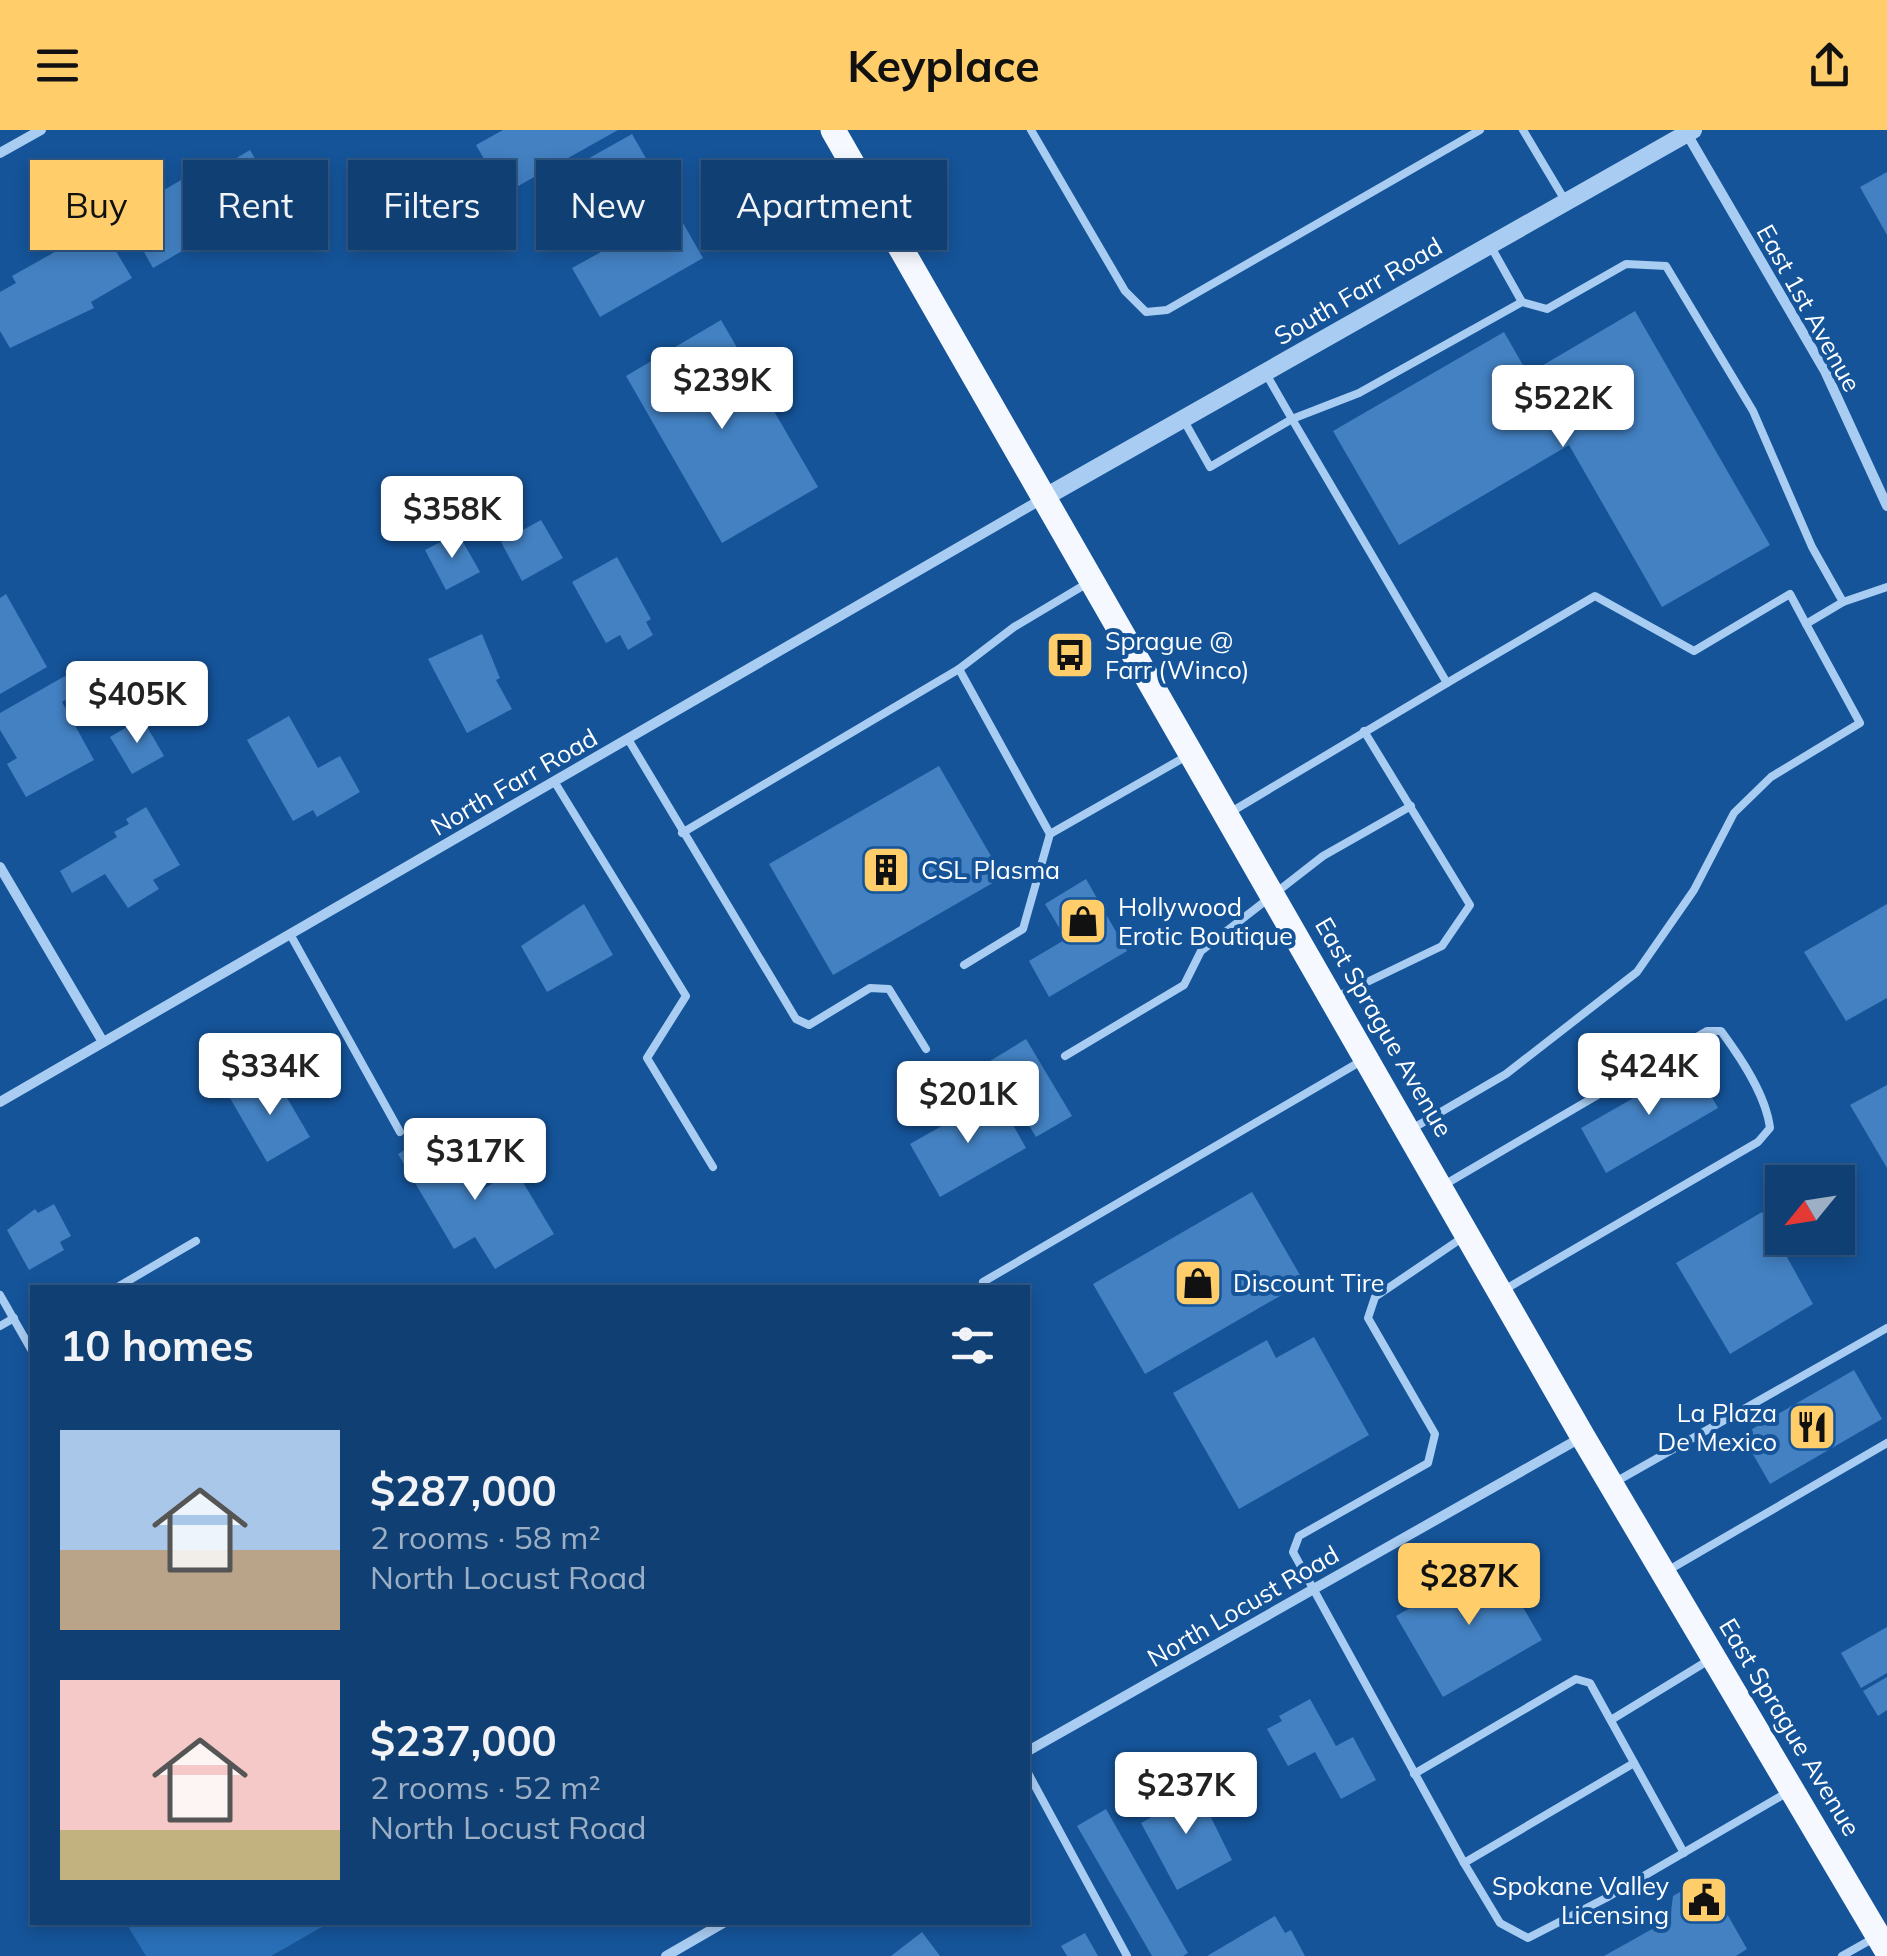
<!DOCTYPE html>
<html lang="en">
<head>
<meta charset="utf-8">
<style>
  :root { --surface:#103f73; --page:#194678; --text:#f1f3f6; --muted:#9cafc4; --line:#305885; --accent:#ffce6b }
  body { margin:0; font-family:Mulish,sans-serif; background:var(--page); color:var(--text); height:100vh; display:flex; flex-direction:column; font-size:38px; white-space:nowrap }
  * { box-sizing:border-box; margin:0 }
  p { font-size:32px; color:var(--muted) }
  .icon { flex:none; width:55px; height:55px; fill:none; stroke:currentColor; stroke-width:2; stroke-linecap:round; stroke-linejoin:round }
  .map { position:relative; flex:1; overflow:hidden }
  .side { position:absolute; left:30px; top:1155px; width:1000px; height:640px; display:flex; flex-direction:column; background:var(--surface); border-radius:0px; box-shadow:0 5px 15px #0003,0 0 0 2px var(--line) }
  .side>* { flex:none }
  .top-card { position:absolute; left:30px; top:30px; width:1000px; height:90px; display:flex; gap:20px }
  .needle { width:65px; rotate:240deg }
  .fabs { position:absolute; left:1765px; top:1035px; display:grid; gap:20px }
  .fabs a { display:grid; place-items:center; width:90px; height:90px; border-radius:0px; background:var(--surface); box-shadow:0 5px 15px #0003,0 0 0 2px var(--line); font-size:50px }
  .price { position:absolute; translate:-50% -85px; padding:0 22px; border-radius:10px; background:#fff; color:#222; font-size:32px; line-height:65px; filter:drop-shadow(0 2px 5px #0008) }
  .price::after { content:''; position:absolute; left:50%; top:60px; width:30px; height:22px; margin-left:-15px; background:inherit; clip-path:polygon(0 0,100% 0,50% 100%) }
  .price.selected { background:var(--accent); color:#111 }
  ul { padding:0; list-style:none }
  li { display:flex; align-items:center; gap:30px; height:250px; padding:0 30px }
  li span { display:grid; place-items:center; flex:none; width:280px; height:200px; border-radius:0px; color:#555 }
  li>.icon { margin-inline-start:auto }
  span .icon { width:120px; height:120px; fill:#fffc; stroke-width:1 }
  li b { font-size:42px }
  h2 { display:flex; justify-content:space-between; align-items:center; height:120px; padding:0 30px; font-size:42px }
  .pill { padding:0 35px; border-radius:0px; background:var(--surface); box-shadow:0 5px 15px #0003,0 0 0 2px var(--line); font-size:35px; line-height:90px }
  .pill.selected { background:var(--accent); color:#111 }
  header { display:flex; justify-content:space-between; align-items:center; height:130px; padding:0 30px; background:var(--accent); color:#111; font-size:45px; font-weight:700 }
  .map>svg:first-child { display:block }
</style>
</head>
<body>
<header><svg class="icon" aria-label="menu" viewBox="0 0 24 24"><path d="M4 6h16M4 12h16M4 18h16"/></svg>Keyplace<svg class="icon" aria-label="share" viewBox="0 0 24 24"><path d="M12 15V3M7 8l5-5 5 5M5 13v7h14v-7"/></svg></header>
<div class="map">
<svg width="1887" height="1826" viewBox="0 0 1887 1826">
  <rect width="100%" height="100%" fill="#155499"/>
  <polygon fill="#296fb7" points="126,1793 329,1793 271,1826 146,1826"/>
  <g fill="#4381c2">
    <polygon points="503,0 618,0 504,64 476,15"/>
    <polygon points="632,4 703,128 600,187 572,138 621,111 577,35"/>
    <polygon points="250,20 277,67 198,120 196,116 182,121 153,138 126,90 160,71 157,64 214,31 218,39"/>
    <polygon points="1887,42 1887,105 1860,57"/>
    <polygon points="105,103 132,148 91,172 94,178 10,218 0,201 0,162 16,153 12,146 69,114 73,121"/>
    <polygon points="1635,181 1770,415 1662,477 1569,315 1399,415 1333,301 1504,202 1528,244"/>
    <polygon points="721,190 818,357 722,413 626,246"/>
    <polygon points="541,390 563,428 522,451 501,412"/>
    <polygon points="458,403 480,442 446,460 425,420"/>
    <polygon points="617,427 651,489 646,492 653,505 628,520 620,505 606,513 572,452"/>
    <polygon points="6,464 47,537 0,564 0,468"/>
    <polygon points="482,504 500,548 496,550 512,579 467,603 428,529"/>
    <polygon points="65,546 76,564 62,572 94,630 26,667 7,634 17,628 0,600 0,583"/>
    <polygon points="289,586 318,638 340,626 360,662 317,687 313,680 293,691 247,610"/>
    <polygon points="142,588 164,626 132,644 110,607"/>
    <polygon points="939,636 1003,747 833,845 769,734"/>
    <polygon points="146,677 180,735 153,750 159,759 128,778 105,744 72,763 60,741 117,707 114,702 129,694 126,689"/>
    <polygon points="1086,749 1127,821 1049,867 1029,831 1066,809 1045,774"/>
    <polygon points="584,774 613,825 547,862 521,816"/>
    <polygon points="1887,774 1887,868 1846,891 1804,822"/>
    <polygon points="1026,909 1072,986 1036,1007 990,931"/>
    <polygon points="1693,934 1718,978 1606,1043 1581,998"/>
    <polygon points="273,944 310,1007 267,1032 230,968"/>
    <polygon points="1887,955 1887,1038 1850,975"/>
    <polygon points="996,965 1026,1018 940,1067 910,1014"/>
    <polygon points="439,999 477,1063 515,1039 554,1104 495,1139 475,1107 454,1119 398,1024"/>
    <polygon points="1252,1062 1304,1152 1145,1244 1093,1154"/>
    <polygon points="54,1074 71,1106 60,1112 64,1120 29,1140 7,1100 35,1079 38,1083"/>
    <polygon points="1762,1082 1813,1174 1730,1224 1676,1133"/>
    <polygon points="1314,1207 1369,1305 1239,1379 1173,1263 1267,1210 1276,1228"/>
    <polygon points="1854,1240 1882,1289 1770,1354 1742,1305"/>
    <polygon points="1495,1429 1542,1510 1443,1567 1396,1486"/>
    <polygon points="1887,1497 1887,1543 1861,1558 1841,1523"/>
    <polygon points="1887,1547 1887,1580 1878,1586 1863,1561"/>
    <polygon points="1310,1569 1336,1616 1353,1607 1376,1650 1341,1669 1315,1622 1288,1636 1267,1599 1282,1591 1279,1586"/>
    <polygon points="1194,1653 1232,1730 1177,1760 1141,1693 1161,1682 1156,1673"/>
    <polygon points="1106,1679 1188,1823 1183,1826 1152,1826 1077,1696"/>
    <polygon points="1706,1747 1747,1819 1736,1826 1604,1826 1670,1789 1673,1766"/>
    <polygon points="1275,1786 1285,1803 1291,1800 1305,1826 1207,1826"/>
    <polygon points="922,1802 940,1826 891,1826"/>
    <polygon points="1085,1803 1098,1826 1067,1826 1061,1816"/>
  </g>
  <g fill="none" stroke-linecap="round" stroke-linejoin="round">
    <g stroke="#a9cdf2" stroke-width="8">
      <polyline points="1031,0 1125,161 1146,182 1167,180 1480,0"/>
      <polyline points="1523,0 1566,72"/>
      <polyline points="1490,115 1522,172 1547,179 1626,134 1666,136 1753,281 1812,417 1843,472 1887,457"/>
      <polyline points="1183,289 1210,337 1292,289 1265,242"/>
      <polyline points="959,539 1014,497 1086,454"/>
      <polyline points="1447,553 1595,466 1694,521 1790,464 1806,494"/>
      <polyline points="628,609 796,889 809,895 870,858 889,859 926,919"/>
      <polyline points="554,651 686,866 647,928 713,1037"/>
      <polyline points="1231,682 1447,553 1292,289 1359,263 1522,172"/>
      <polyline points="682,703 959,539 1050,704 1185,627"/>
      <polyline points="290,804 400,1002"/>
      <polyline points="964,835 1023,799 1050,704"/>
      <polyline points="1336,867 1442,816 1470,775 1364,601"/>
      <polyline points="1065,926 1184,855 1201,821 1323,726 1411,676"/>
      <polyline points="1410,1000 1506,944 1637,842 1694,760 1734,683 1771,647 1860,593 1806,494 1843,472"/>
      <path d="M 1444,1055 L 1707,901 L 1721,901 C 1741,928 1766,965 1770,998 L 1758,1012 L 1504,1160"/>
      <polyline points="1462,1108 1375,1167 1368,1188 1435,1304 1428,1333 1299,1406 1293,1422 1464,1733 1500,1793 1528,1808 1606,1768 1788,1662"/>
      <polyline points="983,1152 1363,930"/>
      <polyline points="116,1158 196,1111"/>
      <polyline points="0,1165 32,1221"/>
      <polyline points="0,1196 14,1188"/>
      <polyline points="1617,1351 1887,1198"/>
      <polyline points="1667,1441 1887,1313"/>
      <polyline points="1611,1590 1709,1530"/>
      <polyline points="1028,1643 1127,1826"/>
      <polyline points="1414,1644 1576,1549 1590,1553 1684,1723"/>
      <polyline points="1464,1733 1634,1633"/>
      <polyline points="1842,1826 1874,1808"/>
    </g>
    <g stroke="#a9cdf2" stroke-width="10">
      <polyline points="1687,4 1825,241 1887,376"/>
      <polyline points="0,23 41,0"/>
      <polyline points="0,737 103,912"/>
      <polyline points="0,972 1042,369"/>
      <polyline points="1028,1621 1582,1307"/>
      <polyline points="666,1826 725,1792"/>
    </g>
    <polyline stroke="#a9cdf2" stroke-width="18" points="1047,366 1693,0"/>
    <polyline stroke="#f5f9ff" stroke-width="25" points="833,0 1583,1307 1887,1821"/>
  </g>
  <defs>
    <g id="bus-square" transform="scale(2.5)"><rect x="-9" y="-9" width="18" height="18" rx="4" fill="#ffce6b" stroke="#155499"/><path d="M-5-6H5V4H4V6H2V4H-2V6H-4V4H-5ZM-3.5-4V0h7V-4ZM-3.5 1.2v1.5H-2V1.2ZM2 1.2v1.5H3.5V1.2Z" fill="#111"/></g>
    <g id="building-square" transform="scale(2.5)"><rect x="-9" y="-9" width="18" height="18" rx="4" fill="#ffce6b" stroke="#155499"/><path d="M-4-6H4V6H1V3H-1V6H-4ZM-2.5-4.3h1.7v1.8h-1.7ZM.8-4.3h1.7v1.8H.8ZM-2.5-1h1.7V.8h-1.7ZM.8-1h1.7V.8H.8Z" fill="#111"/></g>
    <g id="shop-square" transform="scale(2.5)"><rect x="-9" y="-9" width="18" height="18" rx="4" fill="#ffce6b" stroke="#155499"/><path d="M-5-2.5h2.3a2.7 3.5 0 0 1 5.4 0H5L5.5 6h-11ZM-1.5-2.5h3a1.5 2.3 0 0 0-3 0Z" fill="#111"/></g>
    <g id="restaurant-square" transform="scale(2.5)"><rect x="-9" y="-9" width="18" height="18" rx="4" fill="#ffce6b" stroke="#155499"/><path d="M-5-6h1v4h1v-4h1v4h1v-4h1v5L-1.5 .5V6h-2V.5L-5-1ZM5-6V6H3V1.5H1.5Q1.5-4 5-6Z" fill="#111"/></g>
    <g id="civic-square" transform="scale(2.5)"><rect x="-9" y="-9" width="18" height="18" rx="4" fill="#ffce6b" stroke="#155499"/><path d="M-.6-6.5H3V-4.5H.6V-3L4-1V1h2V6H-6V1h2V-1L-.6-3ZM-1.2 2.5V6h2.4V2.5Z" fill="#111"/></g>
  </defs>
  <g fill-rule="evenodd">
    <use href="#bus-square" x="1070" y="525"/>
    <use href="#building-square" x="886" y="740"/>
    <use href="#shop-square" x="1083" y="791"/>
    <use href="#shop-square" x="1198" y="1153"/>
    <use href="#restaurant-square" x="1812" y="1297"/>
    <use href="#civic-square" x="1704" y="1770"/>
  </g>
  <g text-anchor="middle" stroke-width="8" stroke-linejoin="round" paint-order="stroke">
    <g font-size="25" fill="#fff" stroke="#155499">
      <text transform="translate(1358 161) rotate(-30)" y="9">South Farr Road</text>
      <text transform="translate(1809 178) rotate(61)" y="9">East 1st Avenue</text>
      <text transform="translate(514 652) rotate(-30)" y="9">North Farr Road</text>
      <text transform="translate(1384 897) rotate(60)" y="9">East Sprague Avenue</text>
      <text transform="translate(1243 1476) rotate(-30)" y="9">North Locust Road</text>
      <text transform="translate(1790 1597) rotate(59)" y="9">East Sprague Avenue</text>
    </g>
    <g font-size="25" fill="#fff" stroke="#155499" text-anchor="start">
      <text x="1105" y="520">Sprague @<tspan x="1105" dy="29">Farr (Winco)</tspan></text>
      <text x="921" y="749">CSL Plasma</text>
      <text x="1118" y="786">Hollywood<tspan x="1118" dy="29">Erotic Boutique</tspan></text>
      <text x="1233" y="1162">Discount Tire</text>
      <text x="1777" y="1292" text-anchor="end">La Plaza<tspan x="1777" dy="29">De Mexico</tspan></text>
      <text x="1669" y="1765" text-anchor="end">Spokane Valley<tspan x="1669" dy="29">Licensing</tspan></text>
    </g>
  </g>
</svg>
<div class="fabs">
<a><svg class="needle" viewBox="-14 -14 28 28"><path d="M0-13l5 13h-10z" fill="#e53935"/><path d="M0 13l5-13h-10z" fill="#9cafc4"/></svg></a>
</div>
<b class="price" style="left:722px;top:302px">$239K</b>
<b class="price" style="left:1563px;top:320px">$522K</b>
<b class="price" style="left:452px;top:431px">$358K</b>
<b class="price" style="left:137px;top:616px">$405K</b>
<b class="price" style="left:270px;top:988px">$334K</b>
<b class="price" style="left:1649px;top:988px">$424K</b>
<b class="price" style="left:968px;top:1016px">$201K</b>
<b class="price" style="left:475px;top:1073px">$317K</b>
<b class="price selected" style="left:1469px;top:1498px">$287K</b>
<b class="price" style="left:1186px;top:1707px">$237K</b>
<div class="top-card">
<a class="pill selected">Buy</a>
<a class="pill">Rent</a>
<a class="pill">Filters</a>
<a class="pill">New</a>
<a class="pill">Apartment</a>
</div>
<section class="side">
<h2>10 homes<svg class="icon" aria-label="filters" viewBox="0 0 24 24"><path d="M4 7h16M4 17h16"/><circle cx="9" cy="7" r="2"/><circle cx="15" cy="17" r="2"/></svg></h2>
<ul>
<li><span style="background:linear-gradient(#a9c7e8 60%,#b9a48a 0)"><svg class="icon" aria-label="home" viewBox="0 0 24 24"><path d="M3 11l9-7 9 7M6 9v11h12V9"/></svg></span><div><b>$287,000</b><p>2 rooms · 58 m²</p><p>North Locust Road</p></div></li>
<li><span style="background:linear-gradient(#f6c9c9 75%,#c2b280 0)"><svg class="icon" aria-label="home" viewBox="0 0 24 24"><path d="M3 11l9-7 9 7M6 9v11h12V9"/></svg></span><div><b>$237,000</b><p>2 rooms · 52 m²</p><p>North Locust Road</p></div></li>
</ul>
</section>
</div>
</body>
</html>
